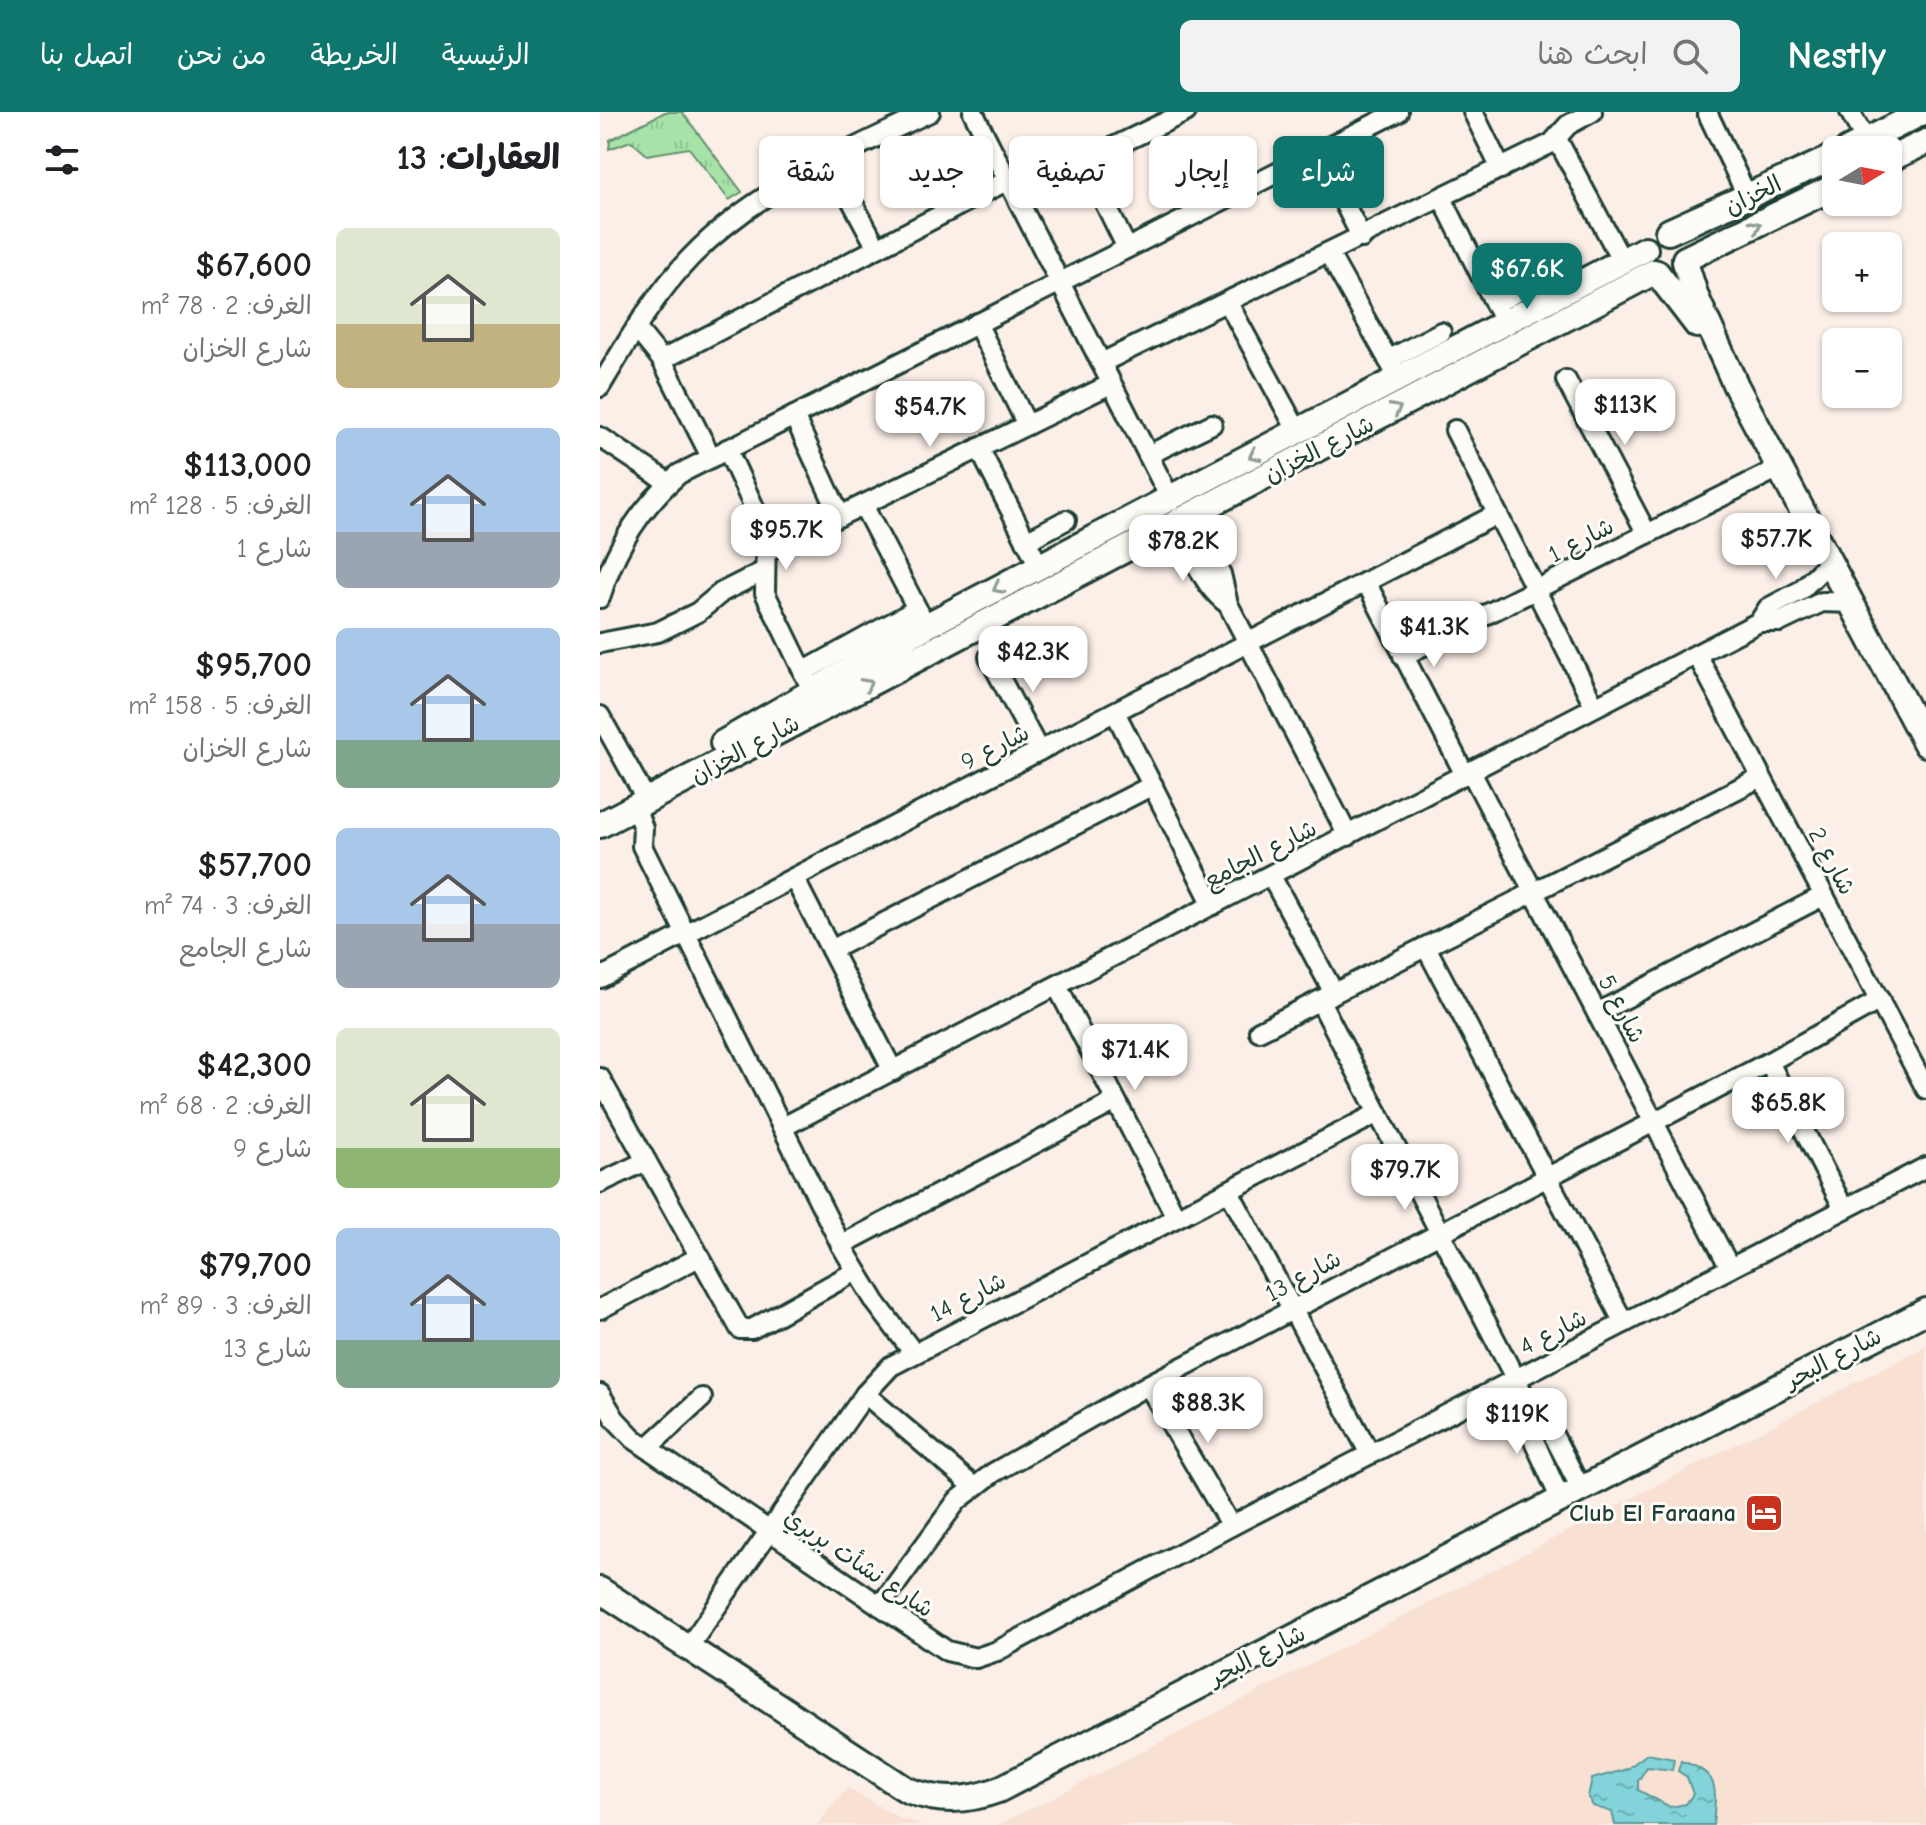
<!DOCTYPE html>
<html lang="ar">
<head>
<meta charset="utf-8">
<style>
  :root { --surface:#fff; --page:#f2f2f2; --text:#202124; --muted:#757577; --accent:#0f766e }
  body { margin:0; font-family:"Comic Neue","Playpen Sans Arabic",sans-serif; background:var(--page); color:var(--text); direction:rtl; height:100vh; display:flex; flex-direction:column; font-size:30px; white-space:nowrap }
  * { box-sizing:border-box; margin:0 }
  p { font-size:26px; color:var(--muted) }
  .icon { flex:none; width:44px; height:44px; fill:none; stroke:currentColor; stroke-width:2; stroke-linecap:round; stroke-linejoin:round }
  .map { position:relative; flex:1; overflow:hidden; direction:ltr }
  .side { display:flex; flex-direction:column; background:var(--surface); width:600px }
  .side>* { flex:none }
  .hud { position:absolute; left:24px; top:24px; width:760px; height:72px; direction:rtl; display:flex; gap:16px }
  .needle { width:52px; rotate:80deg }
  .tools { position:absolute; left:1222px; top:24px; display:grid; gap:16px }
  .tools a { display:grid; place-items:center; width:80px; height:80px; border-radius:12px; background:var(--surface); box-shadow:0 2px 6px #0004; font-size:40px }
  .price { position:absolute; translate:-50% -68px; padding:0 18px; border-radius:16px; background:#fff; color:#222; font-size:26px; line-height:52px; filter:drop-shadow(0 2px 4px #0008) }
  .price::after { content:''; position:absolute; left:50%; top:48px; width:24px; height:18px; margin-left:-12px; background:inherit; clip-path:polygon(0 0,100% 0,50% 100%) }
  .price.on { background:var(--accent); color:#fff }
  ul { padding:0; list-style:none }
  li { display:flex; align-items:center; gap:24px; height:200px; padding:0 40px }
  li span { display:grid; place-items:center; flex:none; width:224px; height:160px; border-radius:12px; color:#555 }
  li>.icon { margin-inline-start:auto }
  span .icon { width:96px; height:96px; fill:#fffc; stroke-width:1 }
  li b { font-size:34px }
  h2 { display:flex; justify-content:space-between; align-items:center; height:96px; padding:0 40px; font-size:34px }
  .pill { padding:0 28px; border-radius:12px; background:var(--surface); box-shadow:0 2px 6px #0004; font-size:28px; line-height:72px }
  .pill.on { background:var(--accent); color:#fff }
  header { display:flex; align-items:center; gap:48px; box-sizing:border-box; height:112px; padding:0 40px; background:var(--accent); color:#fff }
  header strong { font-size:38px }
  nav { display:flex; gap:44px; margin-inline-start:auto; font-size:28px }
  .search { width:560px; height:72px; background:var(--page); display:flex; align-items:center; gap:20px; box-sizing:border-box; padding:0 28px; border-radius:12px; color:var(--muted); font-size:30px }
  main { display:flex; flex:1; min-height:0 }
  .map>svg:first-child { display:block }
</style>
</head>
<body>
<header>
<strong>Nestly</strong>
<div class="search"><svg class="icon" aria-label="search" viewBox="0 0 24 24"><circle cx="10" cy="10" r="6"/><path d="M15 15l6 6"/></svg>ابحث هنا</div>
<nav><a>الرئيسية</a><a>الخريطة</a><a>من نحن</a><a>اتصل بنا</a></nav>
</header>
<main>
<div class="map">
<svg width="1326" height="1713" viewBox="0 0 1326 1713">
  <defs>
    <pattern id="grass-tufts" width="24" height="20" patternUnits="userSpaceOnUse" patternTransform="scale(2)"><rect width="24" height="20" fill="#a7e3a9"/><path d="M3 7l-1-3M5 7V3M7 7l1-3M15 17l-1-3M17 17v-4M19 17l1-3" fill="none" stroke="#8fc492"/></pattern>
    <pattern id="water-ripples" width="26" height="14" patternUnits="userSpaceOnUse" patternTransform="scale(2)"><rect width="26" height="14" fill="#82d4da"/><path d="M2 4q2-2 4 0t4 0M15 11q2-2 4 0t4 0" fill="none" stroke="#6aadb2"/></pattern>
  </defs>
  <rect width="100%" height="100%" fill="#fbefe7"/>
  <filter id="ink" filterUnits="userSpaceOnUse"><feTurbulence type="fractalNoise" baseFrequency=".0125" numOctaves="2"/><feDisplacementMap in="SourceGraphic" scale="16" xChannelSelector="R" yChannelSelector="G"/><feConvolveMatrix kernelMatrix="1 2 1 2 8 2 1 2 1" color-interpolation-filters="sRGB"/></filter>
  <g filter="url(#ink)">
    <g fill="#f8e0d3">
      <polygon points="1326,1234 1326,1713 397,1713 437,1694"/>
      <polygon points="247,1676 301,1707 323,1713 217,1713"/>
    </g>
    <polygon fill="url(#grass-tufts)" stroke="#63906e" stroke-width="2" points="65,0 82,0 142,80 129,88 89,36 47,43 31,29 9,37 10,28"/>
    <path fill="url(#water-ripples)" stroke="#5a9898" stroke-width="2" d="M 1047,1642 L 1074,1647 L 1072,1658 L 1047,1655 L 1038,1669 L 1038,1678 L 1070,1695 L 1086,1692 L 1093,1682 L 1087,1665 L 1078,1659 L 1081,1649 C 1121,1661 1116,1677 1113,1713 L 1015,1713 L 1012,1700 L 993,1694 L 988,1684 L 992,1667 L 1027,1657 Z"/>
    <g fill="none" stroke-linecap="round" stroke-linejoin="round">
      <g stroke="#1f3d34" stroke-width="24">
        <g id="street">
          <polyline points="373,0 570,386"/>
          <polyline points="873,0 901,57"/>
          <polyline points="1107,0 1148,86"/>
          <polyline points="1250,0 1266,29"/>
          <polyline points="957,27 1023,151"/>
          <polyline points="718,40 762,126"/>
          <polyline points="240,67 277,136"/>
          <polyline points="842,86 905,212"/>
          <polyline points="527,136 484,49 586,0"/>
          <polyline points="729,142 799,267"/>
          <polyline points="628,191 698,320"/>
          <polyline points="895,192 938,168"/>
          <polyline points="377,211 427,313"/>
          <polyline points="36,216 62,248 111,345"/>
          <polyline points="62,248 408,68"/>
          <polyline points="788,248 841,220"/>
          <polyline points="501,251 952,31 968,13 992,0"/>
          <polyline points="966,268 1047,422"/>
          <path d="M 0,275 C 27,230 54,183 91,145 C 157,77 245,40 330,0"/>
          <polyline points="194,304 240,404"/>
          <polyline points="855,318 994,593"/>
          <polyline points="0,325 69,371"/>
          <polyline points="379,336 439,454"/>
          <polyline points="127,337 166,421 165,481 217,588"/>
          <polyline points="548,343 612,312"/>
          <polyline points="263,393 326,514"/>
          <polyline points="598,399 594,415 621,462 628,492 748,724"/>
          <path d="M 570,413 C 594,437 600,473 628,492"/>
          <polyline points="426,429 466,408"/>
          <polyline points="168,439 511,272"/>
          <polyline points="766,470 865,663"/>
          <path d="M 0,486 C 14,438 41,395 79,362 L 798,0"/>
          <polyline points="1159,510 1180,510 1222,490 1252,491"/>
          <polyline points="0,531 58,520 98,500 122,480 164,459"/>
          <polyline points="1097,543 1326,977"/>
          <polyline points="803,544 1181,355"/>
          <polyline points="389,545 439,639"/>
          <polyline points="203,560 317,497"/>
          <polyline points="515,600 613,793"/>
          <polyline points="0,604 41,678"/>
          <polyline points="871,660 1130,1156"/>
          <polyline points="35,695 43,716 42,734 241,1133 276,1191 313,1240"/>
          <polyline points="671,764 734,881"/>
          <polyline points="194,766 293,959"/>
          <polyline points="826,835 1024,1211"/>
          <polyline points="231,838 553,673"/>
          <polyline points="0,866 897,402"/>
          <polyline points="457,874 576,1105"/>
          <polyline points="720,889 928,1291 946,1309 980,1375"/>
          <polyline points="997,901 1223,784"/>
          <polyline points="659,919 1161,665"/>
          <polyline points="1169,950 1244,1097"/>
          <polyline points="0,966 140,1217 152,1217 256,1159"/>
          <polyline points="183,1015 1159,510 1168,496 1200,479 1230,449"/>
          <polyline points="0,1071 46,1049"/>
          <polyline points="629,1079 770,1342"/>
          <polyline points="241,1133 516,989"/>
          <polyline points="0,1197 99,1145"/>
          <polyline points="548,1273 631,1414"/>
          <polyline points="0,1282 15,1307 34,1327 347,1539 376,1546 397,1539 631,1414 1326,1055"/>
          <polyline points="265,1282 373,1374"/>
          <polyline points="928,1291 930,1320 960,1386"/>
          <polyline points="47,1336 102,1286"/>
          <polyline points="280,1494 357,1389 393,1361 548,1273 1169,950 1280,888"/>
          <polyline points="87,1537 265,1282 291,1254 778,1001"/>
        </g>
      </g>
      <g stroke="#1f3d34" stroke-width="30">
        <g id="secondary">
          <polyline points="1248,38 1323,0"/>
          <polyline points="1288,48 1326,30"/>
          <polyline points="1068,120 1236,44"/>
          <polyline points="1085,147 1236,74"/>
          <polyline points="1085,150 1096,185 1136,274 1326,632"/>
          <polyline points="1057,161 1097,213"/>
          <polyline points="123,631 326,514 1045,137"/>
          <polyline points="0,713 1054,160"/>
          <path d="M 0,1478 L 307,1678 C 338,1690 366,1690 398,1678 L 1326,1199"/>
        </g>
      </g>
      <use href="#street" stroke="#fdfcf7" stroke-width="18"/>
      <use href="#secondary" stroke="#fdfcf7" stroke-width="24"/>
    </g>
    <defs><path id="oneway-chevron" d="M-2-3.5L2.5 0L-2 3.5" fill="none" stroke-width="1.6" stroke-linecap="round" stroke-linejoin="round" transform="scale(2)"/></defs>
    <g stroke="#8e9c96">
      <use href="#oneway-chevron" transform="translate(1156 114) rotate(-27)"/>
      <use href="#oneway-chevron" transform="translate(796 297) rotate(-27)"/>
      <use href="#oneway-chevron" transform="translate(654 343) rotate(153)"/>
      <use href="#oneway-chevron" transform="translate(398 476) rotate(152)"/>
      <use href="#oneway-chevron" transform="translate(267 572) rotate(-28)"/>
    </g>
  </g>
  <defs>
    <g id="hotel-square" transform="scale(2)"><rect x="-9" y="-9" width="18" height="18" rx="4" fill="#c8321e" stroke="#fdfcf7"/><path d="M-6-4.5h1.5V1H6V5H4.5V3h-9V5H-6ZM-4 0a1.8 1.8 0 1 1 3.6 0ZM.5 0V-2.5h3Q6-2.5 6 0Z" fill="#fff"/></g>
  </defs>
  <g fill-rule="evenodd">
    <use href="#hotel-square" x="1164" y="1401"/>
  </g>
  <g text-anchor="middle" stroke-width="6" stroke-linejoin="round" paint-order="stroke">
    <g font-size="24" fill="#1f3d34" stroke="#fdfcf7">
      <text transform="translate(1153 83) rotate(-26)" y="8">الخزان</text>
      <text transform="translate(719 337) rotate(-27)" y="8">شارع الخزان</text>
      <text transform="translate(981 428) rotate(-27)" y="8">شارع 1</text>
      <text transform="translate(395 635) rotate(-27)" y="8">شارع 9</text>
      <text transform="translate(145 637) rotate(-28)" y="8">شارع الخزان</text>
      <text transform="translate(660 742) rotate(-27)" y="8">شارع الجامع</text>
      <text transform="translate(1232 749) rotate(62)" y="8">شارع 2</text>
      <text transform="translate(1022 897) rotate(62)" y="8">شارع 5</text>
      <text transform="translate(703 1164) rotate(-28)" y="8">شارع 13</text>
      <text transform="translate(368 1185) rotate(-27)" y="8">شارع 14</text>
      <text transform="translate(953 1220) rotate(-27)" y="8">شارع 4</text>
      <text transform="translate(1233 1246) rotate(-27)" y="8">شارع البحر</text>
      <text transform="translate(259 1451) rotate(34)" y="8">شارع نشأت بربري</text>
      <text transform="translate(657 1543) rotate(-27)" y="8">شارع البحر</text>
    </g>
    <g font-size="24" font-weight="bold" fill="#1f3d34" stroke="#fdfcf7" text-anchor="end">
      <text x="1136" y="1409">Club El Faraana</text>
    </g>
  </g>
</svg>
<div class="tools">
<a><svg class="needle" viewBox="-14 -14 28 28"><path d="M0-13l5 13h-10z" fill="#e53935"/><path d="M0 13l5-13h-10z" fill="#757577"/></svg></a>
<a>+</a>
<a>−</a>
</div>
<b class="price on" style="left:927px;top:199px">$67.6K</b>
<b class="price" style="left:1025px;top:335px">$113K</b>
<b class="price" style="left:330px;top:337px">$54.7K</b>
<b class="price" style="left:186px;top:460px">$95.7K</b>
<b class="price" style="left:1176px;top:469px">$57.7K</b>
<b class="price" style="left:583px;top:471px">$78.2K</b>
<b class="price" style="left:834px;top:557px">$41.3K</b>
<b class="price" style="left:433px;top:582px">$42.3K</b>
<b class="price" style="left:535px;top:980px">$71.4K</b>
<b class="price" style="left:1188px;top:1033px">$65.8K</b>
<b class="price" style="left:805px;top:1100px">$79.7K</b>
<b class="price" style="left:608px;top:1333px">$88.3K</b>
<b class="price" style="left:917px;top:1344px">$119K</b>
<div class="hud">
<a class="pill on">شراء</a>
<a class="pill">إيجار</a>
<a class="pill">تصفية</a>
<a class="pill">جديد</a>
<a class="pill">شقة</a>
</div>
</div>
<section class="side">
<h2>العقارات: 13<svg class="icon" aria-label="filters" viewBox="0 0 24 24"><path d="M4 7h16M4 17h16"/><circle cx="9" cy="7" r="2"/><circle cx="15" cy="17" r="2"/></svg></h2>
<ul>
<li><span style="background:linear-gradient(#dfe7d0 60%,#c2b280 0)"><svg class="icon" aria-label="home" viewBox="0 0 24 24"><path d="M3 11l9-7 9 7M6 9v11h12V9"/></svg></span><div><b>$67,600</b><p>الغرف: 2 · 78 m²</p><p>شارع الخزان</p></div></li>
<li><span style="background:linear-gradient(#a9c7e8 65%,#9aa5b1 0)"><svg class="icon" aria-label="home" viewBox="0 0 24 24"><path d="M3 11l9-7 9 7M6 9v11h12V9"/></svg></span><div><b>$113,000</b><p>الغرف: 5 · 128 m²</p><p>شارع 1</p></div></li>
<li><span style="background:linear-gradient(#a9c7e8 70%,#7fa58c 0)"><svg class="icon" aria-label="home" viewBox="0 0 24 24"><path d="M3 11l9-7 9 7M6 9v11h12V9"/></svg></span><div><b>$95,700</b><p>الغرف: 5 · 158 m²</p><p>شارع الخزان</p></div></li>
<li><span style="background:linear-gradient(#a9c7e8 60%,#9aa5b1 0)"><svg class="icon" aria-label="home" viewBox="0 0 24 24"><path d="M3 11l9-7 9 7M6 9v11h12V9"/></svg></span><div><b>$57,700</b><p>الغرف: 3 · 74 m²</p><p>شارع الجامع</p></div></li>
<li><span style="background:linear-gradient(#dfe7d0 75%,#8fb573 0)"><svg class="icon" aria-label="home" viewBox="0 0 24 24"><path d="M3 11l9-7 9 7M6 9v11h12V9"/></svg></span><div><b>$42,300</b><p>الغرف: 2 · 68 m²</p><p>شارع 9</p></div></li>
<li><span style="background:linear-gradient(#a9c7e8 70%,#7fa58c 0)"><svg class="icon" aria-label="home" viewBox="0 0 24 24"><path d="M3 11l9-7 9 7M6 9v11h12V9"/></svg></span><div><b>$79,700</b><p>الغرف: 3 · 89 m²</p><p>شارع 13</p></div></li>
</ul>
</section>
</main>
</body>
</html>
